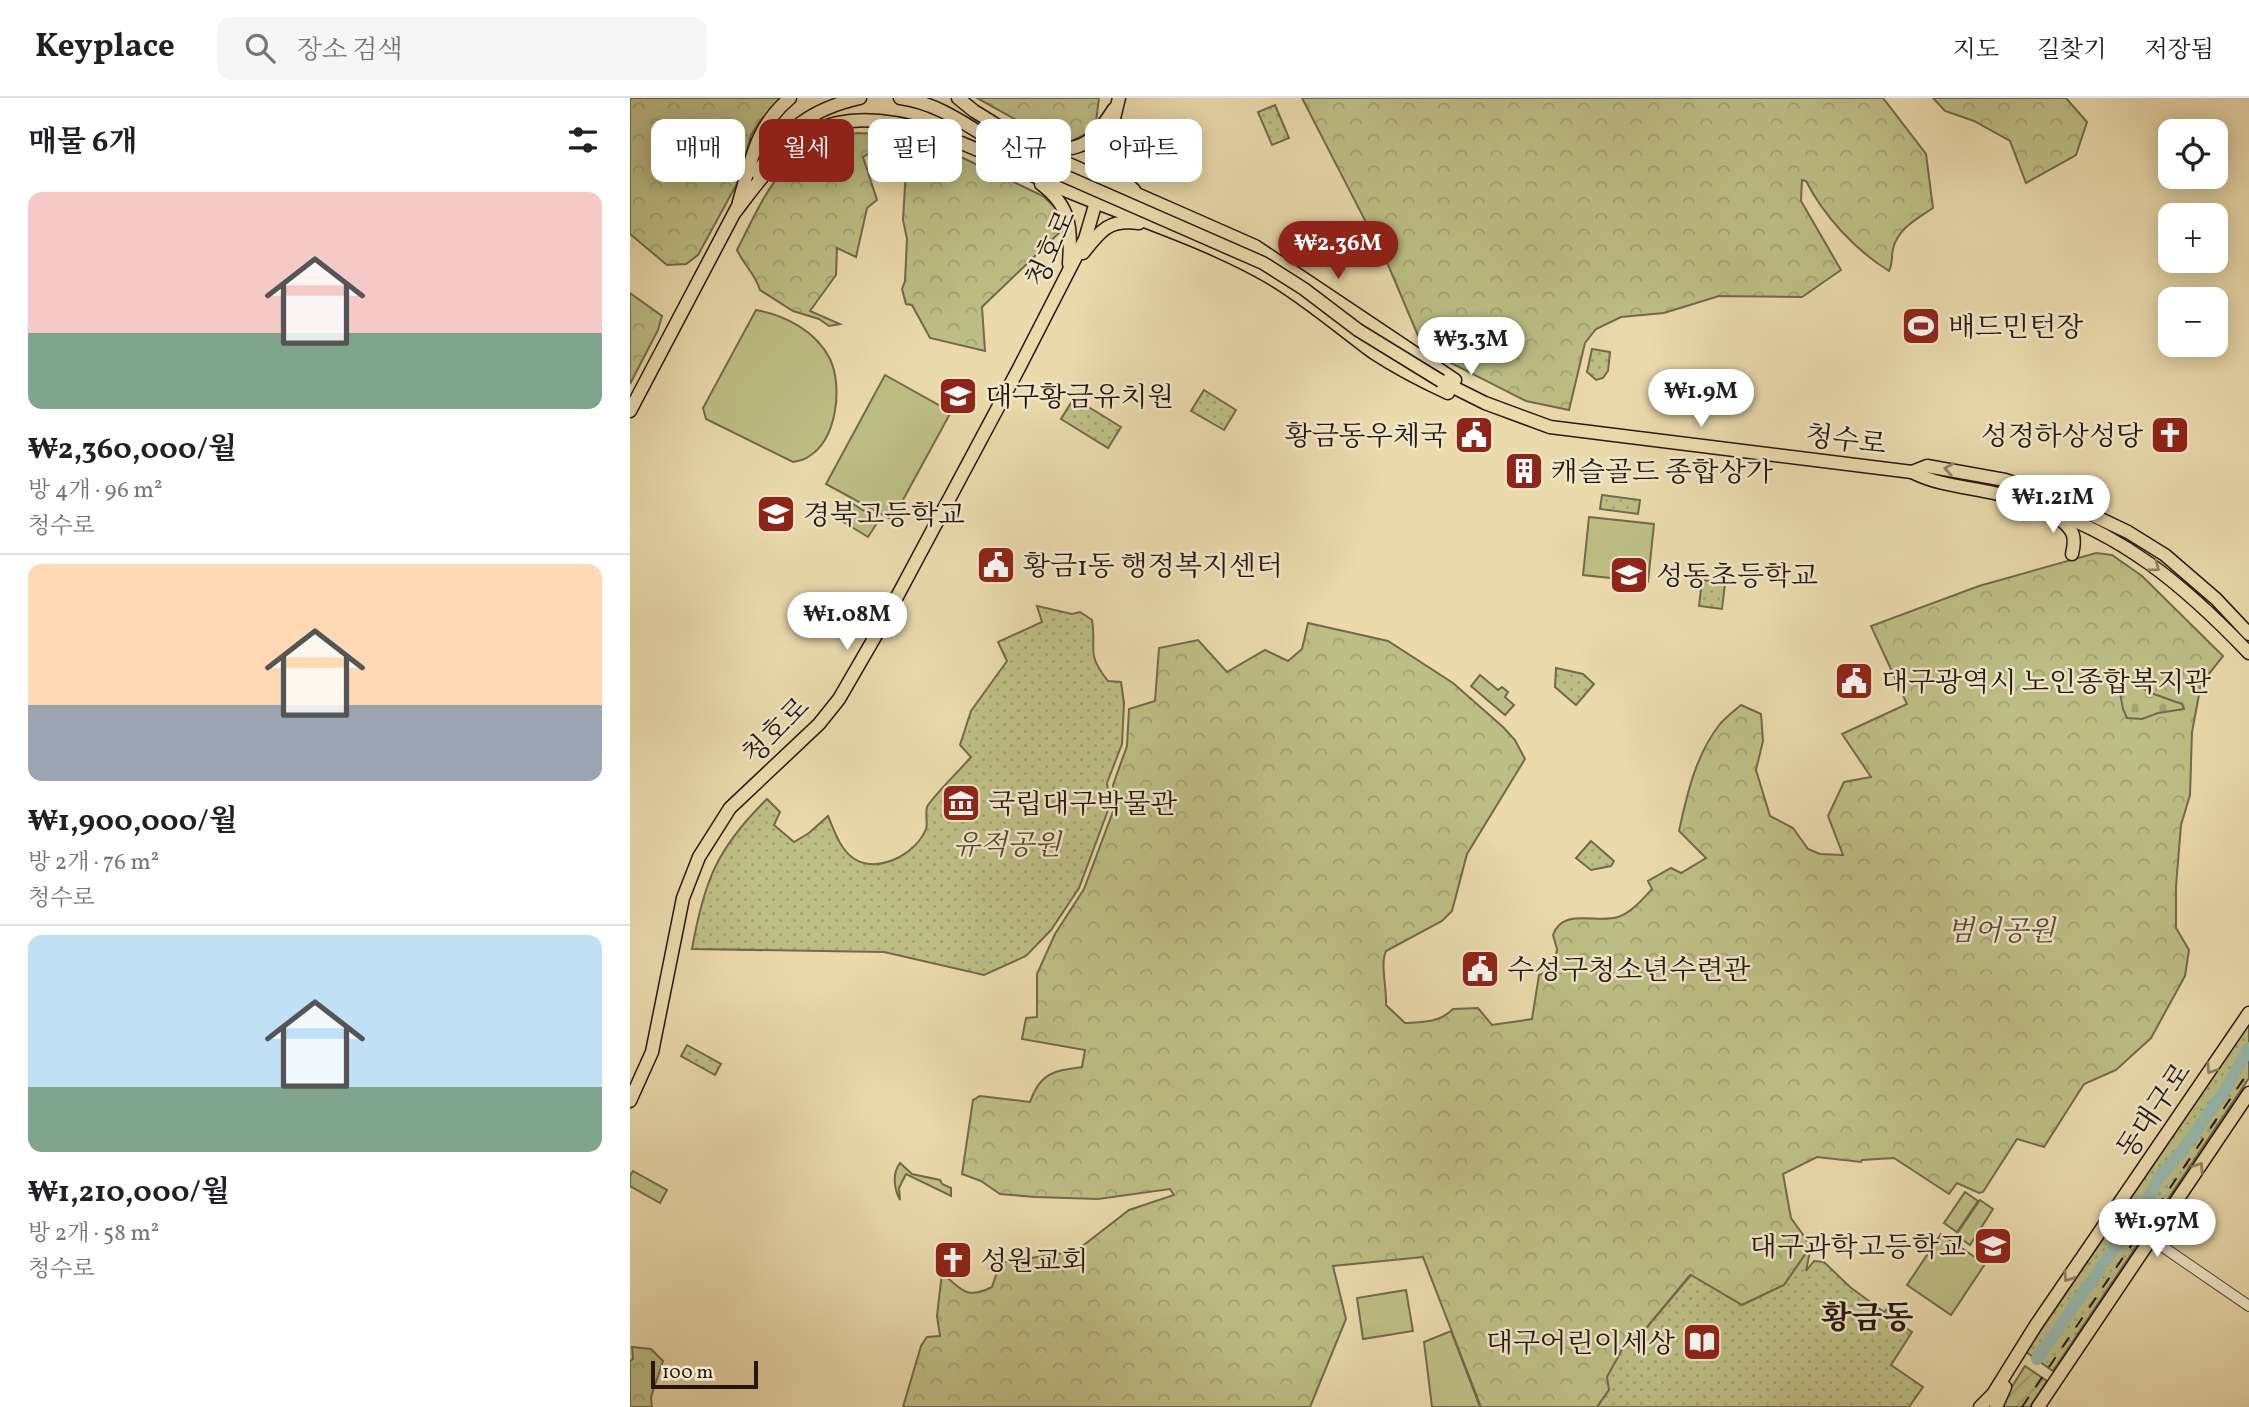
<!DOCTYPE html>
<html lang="ko">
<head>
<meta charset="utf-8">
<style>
  :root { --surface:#fff; --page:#f6f6f6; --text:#202124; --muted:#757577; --line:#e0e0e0; --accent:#8f2418 }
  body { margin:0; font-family:Vollkorn,"Noto Serif KR",serif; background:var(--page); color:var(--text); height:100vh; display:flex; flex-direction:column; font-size:26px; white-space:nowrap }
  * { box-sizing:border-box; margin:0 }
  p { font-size:23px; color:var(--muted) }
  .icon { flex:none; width:38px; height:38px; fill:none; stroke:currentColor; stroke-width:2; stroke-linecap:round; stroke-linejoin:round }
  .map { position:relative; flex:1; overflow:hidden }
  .sheet { display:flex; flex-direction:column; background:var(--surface); width:630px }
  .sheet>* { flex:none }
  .guide { position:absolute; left:21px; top:21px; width:665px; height:63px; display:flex; gap:14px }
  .controls { position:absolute; left:1528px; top:21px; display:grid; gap:14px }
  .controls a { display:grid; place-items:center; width:70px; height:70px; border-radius:14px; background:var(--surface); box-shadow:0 4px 18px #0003; font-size:35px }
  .scale { position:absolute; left:21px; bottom:18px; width:107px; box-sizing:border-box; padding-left:7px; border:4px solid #27170e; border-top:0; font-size:19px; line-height:24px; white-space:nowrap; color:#27170e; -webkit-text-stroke:5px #f1e7c9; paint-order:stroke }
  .price { position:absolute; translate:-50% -60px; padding:0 16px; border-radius:24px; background:#fff; color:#222; font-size:23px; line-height:46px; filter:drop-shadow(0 2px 4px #0008) }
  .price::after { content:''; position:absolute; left:50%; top:42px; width:21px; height:16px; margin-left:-10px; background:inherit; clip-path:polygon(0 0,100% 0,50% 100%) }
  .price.selected { background:var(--accent); color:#fff }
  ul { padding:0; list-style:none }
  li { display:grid; align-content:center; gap:14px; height:371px; padding:0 28px }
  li+li { border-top:2px solid var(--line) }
  li span { display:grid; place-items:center; height:217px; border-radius:14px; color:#555 }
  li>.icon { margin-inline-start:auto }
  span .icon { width:126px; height:126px; fill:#fffc; stroke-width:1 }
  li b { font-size:30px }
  h2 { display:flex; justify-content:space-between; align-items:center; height:84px; padding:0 28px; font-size:30px }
  .tag { padding:0 24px; border-radius:14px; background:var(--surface); box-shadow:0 4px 18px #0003; font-size:24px; line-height:63px }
  .tag.selected { background:var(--accent); color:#fff }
  header { display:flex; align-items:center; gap:42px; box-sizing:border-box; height:98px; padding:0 35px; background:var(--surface); border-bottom:2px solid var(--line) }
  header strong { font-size:33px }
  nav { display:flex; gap:38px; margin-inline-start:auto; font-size:24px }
  .search { width:490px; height:63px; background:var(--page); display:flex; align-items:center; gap:18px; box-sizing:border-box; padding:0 24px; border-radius:14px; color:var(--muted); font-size:26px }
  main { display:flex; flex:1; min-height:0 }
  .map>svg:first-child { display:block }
</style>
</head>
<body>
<header>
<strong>Keyplace</strong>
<div class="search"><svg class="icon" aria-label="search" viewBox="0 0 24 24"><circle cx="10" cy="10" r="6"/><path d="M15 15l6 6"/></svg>장소 검색</div>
<nav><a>지도</a><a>길찾기</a><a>저장됨</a></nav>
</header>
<main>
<section class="sheet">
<h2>매물 6개<svg class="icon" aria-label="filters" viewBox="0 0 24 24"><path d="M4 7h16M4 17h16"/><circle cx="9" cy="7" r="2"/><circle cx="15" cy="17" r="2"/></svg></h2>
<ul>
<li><span style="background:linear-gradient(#f6c9c9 65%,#7fa58c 0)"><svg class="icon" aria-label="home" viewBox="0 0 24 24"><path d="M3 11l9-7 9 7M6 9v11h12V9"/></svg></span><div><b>₩2,360,000/월</b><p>방 4개 · 96 m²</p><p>청수로</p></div></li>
<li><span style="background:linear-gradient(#ffd9b3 65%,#9aa5b1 0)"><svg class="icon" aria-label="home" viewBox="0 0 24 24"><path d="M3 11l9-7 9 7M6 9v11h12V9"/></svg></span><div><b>₩1,900,000/월</b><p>방 2개 · 76 m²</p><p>청수로</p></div></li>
<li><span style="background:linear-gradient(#bfe0f5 70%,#7fa58c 0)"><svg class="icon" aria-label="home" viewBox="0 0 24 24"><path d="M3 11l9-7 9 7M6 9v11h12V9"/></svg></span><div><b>₩1,210,000/월</b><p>방 2개 · 58 m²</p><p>청수로</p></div></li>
</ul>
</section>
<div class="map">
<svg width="1619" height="1309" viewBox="0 0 1619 1309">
  <defs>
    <pattern id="forest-crowns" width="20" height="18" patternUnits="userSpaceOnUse" patternTransform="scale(1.75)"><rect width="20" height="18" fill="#bdbe85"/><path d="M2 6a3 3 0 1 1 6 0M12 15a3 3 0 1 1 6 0" fill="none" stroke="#a2a372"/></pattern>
    <pattern id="cemetery-stones" width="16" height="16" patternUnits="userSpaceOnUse" patternTransform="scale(1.75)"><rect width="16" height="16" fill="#bdbe85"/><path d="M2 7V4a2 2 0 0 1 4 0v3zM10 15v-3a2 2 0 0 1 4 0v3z" fill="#a2a372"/></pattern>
    <pattern id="park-dots" width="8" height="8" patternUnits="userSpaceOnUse" patternTransform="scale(1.75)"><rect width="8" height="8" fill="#bdbe85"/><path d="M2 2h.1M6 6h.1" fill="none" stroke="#a2a372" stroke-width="1.8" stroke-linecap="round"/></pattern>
    <pattern id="garden-furrows" width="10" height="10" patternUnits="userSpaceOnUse" patternTransform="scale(1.75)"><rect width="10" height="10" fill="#bdbe85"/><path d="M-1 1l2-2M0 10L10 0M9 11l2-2" fill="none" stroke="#a2a372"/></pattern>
  </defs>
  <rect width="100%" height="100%" fill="#eadaac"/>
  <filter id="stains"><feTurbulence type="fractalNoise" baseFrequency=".00286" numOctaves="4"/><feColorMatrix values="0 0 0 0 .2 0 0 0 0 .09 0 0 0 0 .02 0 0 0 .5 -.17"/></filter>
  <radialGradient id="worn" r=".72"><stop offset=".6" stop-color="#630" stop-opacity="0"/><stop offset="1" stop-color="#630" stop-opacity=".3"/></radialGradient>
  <g fill="#bdbe85" stroke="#726a4a" stroke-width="2">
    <path d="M 126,212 C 155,217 186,233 200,261 C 213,289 207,342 178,359 C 174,362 168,363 163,364 L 76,321 L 73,310 Z"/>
    <polygon points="255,277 321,314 262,422 196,386"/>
    <polygon points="218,403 249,422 238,439 207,420"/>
    <polygon points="959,419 1024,426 1018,484 953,477"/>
    <polygon points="850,577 868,592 872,589 878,594 875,599 884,607 875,617 841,588"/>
    <path d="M 270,1065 L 282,1076 L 310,1082 L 312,1086 L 321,1090 L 321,1098 L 276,1076 L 269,1090 L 270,1102 C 264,1091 262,1075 270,1065 Z"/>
    <polygon points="3,1073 37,1092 30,1105 0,1088 0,1078"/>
    <polygon points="1335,1094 1348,1103 1327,1134 1314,1125"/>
    <polygon points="1350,1102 1363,1111 1340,1147 1326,1137"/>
    <polygon points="1311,1136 1355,1166 1321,1217 1277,1187"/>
    <polygon points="776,1192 783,1233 733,1241 727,1200"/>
    <polygon points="821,1233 850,1309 802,1309 794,1244"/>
  </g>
  <g fill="url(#forest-crowns)" stroke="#726a4a" stroke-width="2">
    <polygon points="0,0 153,0 131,22 121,37 110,80 68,157 56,166 37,167 0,136"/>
    <polygon points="347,0 469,0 466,24 456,36 442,43 422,42"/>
    <path d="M 672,0 L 1253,0 L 1296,56 L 1303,110 C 1287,121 1268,130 1263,151 C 1261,160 1263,165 1259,173 C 1225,152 1194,118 1176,83 L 1172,82 L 1171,103 L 1211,172 L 1172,199 L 1089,198 L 1034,215 L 991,219 L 966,231 L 955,245 L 939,312 L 896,303 L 815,262 L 792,247 L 759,169 Z"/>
    <polygon points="1303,0 1436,0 1457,24 1446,57 1396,85 1380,43 1344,23 1315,13"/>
    <path d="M 227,35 L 269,37 L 312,50 L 413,98 L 430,114 L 431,133 L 352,209 L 355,253 L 300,240 L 282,207 L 276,206 L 272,191 L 275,183 L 277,141 L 273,122 L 276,72 L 242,54 L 233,59 L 247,102 L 237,110 L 226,159 L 207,150 L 206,177 L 180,213 L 210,226 L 199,228 L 189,221 L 163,213 L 130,192 C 125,176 114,167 107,152 C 137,93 154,46 227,35 Z"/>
    <polygon points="0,195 32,218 28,232 0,286"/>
    <path d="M 1466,455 L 1482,457 L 1512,478 L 1593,558 L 1571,586 L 1562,634 L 1560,697 L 1551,727 L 1546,788 L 1546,830 L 1559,852 L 1555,878 L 1521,940 L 1486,972 L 1454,986 L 1414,1049 L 1387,1041 L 1353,1094 L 1349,1095 L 1327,1085 L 1319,1096 L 1264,1060 L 1232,1062 L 1231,1064 L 1187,1059 L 1153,1076 L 1161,1120 L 1181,1148 L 1154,1187 L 1112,1207 L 1060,1177 L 1013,1234 L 995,1245 L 979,1292 L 967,1309 L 851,1309 L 793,1159 L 703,1168 L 716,1221 L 680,1309 L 273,1309 L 291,1248 L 297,1239 L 310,1238 L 307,1218 L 312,1175 C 332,1192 336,1202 362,1189 L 367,1174 L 359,1171 L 361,1166 L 446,1153 L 499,1112 L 544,1097 L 540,1091 L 468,1101 L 405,1099 L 370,1096 L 351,1083 L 332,1076 L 343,1002 L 350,998 L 400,1004 C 410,975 423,973 452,969 L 455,952 L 392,941 L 396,920 L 407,919 L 407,876 L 425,836 L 454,791 L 485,708 L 483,687 L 497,648 L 499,611 L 525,603 L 529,550 L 568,542 L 597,574 L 635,552 L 658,563 L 672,551 L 678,525 L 758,543 L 823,585 L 873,629 L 885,642 L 895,661 L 837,756 L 822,813 L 812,823 L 756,853 C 750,865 757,891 756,907 L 775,925 C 793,924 809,925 823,911 L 848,910 L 862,927 L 902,921 L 909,877 L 924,871 L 927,851 L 923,837 C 933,809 967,826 988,819 C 1001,815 1013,801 1022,791 L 1018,783 L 1041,770 L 1051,775 L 1076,760 L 1049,733 C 1057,696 1066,656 1090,626 C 1096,619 1104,613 1111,607 L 1131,616 L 1133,643 L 1126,672 L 1140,718 L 1163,730 L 1178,751 L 1190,756 L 1213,757 L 1198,718 L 1214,684 L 1241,679 L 1212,636 L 1277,606 L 1241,528 L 1349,488 Z"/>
    <polygon points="2,1249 21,1251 33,1263 21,1299 22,1309 0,1309 0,1263 3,1261"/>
  </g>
  <polygon fill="url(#cemetery-stones)" stroke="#726a4a" stroke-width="2" points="1495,580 1521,595 1552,606 1554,611 1528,615 1512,621 1497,620 1493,611 1489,590"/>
  <g fill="url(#park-dots)" stroke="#726a4a" stroke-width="2">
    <polygon points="645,7 659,40 642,47 628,14"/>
    <polygon points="962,251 980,254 978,273 973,280 966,282 957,274"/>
    <polygon points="574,292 606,312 594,332 561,313"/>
    <polygon points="444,300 491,329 478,350 431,321"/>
    <polygon points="972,397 1010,402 1008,416 970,411"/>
    <polygon points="1072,482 1095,485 1092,511 1069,508"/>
    <path d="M 407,508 L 442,516 L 450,514 L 462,522 C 467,552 455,554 478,583 L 491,584 L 494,605 L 492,646 L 477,685 L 480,707 L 449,790 L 421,832 L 396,858 L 354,877 L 254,854 L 62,851 C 74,783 87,750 137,701 L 150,714 L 144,727 L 164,744 L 179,735 L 198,718 C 204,732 210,751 223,760 C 247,777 286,756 296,731 C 298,725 295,716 297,709 C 302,699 332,670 341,659 L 330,647 L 341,613 L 377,563 L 368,544 L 412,524 Z"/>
    <polygon points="926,570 953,576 964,586 946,607 925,589"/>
    <polygon points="961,743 984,763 981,768 961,772 946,760"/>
    <polygon points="1619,926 1619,980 1423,1273 1396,1254"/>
    <polygon points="57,947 91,966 85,977 51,958"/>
    <polygon points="1181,1148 1176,1173 1184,1163 1194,1164 1220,1189 1254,1214 1257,1211 1262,1214 1260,1219 1282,1234 1261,1267 1293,1289 1279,1309 967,1309 979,1292 977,1279 996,1244 1013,1234 1061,1177 1112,1207 1154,1187"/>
  </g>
  <polygon fill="url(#garden-furrows)" stroke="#726a4a" stroke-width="2" points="1395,1268 1417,1283 1400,1309 1369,1309"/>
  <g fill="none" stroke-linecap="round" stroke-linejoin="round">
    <polyline stroke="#98baaf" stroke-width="12" points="1407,1261 1516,1105 1528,1081 1552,1053 1597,989 1619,950"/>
    <g stroke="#584836" stroke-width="12">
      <polyline id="minor" points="1520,1140 1619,1208"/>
    </g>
    <g stroke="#27170e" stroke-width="15">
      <g id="major">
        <path d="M 270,0 C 319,6 354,43 398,62"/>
        <polyline points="328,0 344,13 407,52 625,148 825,282"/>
        <path d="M 485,37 C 483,59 486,77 504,92"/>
        <path d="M 411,52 C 455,52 460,47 484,11"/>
        <path d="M 127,75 C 154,33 180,11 230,0"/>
        <path d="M 411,86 C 442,109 441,131 439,166"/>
        <path d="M 109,104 C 121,63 126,28 160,0"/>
        <path d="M 106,113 C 132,79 161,35 207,25 C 284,9 373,67 442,95 C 508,122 579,144 641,180 C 678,202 710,230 744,255 C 767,270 794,284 818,295"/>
        <path d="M 453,155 C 471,132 479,121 509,125"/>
        <path d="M 811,283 L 855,305 L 920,329 L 1282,374 C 1307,387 1337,389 1364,395 C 1376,398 1388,402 1400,406 C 1491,434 1554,487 1619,555"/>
        <polyline points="0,313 109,106"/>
        <polyline points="1282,374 1297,368 1375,382 1418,396 1498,434 1535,457 1586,501 1619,536"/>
        <path d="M 1431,422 C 1444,433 1446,439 1442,456"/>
        <polyline points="0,1003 22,954 53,800 69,759 100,710 189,626 209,601 253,525 389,270 455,141 466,104 469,81 489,0"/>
        <polyline points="1350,1309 1363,1296 1406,1227 1619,915"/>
        <polyline points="1366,1309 1375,1289"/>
        <polyline points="1408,1309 1619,995"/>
      </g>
    </g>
    <use href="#minor" stroke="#f1e7c9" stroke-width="10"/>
    <use href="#major" stroke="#eadaac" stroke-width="12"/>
    <polyline stroke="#27170e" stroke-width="2" stroke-dasharray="12 12" stroke-linecap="butt" points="1392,1309 1619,973"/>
    <g stroke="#27170e" stroke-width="15" stroke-linecap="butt">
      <polyline id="major-bridge" points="398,62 633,165 674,191 728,232 811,283"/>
    </g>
    <use href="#major-bridge" stroke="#eadaac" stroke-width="12"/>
  </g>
  <defs><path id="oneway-chevron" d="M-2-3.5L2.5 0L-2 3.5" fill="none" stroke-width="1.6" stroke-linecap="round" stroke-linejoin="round" transform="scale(1.75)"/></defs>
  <g stroke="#928265">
    <use href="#oneway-chevron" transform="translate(1319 371) rotate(-170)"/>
    <use href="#oneway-chevron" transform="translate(1525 469) rotate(37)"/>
    <use href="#oneway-chevron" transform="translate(1581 971) rotate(124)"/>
    <use href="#oneway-chevron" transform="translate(1569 1069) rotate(-56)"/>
    <use href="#oneway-chevron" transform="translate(1438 1179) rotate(124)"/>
  </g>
  <defs>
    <g id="stadium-square" transform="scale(2.0125)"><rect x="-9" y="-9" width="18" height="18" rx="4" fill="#8f2418" stroke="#f1e7c9"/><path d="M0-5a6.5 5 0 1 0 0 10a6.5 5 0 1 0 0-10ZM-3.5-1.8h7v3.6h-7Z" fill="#fff"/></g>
    <g id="school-square" transform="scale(2.0125)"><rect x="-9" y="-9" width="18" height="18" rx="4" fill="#8f2418" stroke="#f1e7c9"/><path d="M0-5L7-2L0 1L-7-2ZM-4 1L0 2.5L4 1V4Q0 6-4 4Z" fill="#fff"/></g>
    <g id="civic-square" transform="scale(2.0125)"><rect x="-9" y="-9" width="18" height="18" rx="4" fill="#8f2418" stroke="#f1e7c9"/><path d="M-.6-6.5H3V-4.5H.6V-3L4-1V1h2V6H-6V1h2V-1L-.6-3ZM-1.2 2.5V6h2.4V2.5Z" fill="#fff"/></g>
    <g id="church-square" transform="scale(2.0125)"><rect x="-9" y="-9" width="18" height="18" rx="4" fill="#8f2418" stroke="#f1e7c9"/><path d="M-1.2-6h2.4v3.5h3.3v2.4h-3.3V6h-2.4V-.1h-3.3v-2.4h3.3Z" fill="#fff"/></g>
    <g id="building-square" transform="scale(2.0125)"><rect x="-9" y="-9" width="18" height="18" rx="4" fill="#8f2418" stroke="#f1e7c9"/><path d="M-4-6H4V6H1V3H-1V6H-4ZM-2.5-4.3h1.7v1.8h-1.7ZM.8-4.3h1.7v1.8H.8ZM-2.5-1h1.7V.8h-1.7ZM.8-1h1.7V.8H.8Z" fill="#fff"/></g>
    <g id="museum-square" transform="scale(2.0125)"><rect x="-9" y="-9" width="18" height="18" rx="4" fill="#8f2418" stroke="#f1e7c9"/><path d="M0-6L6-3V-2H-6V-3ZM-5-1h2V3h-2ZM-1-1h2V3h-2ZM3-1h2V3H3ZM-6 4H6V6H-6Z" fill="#fff"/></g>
    <g id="library-square" transform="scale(2.0125)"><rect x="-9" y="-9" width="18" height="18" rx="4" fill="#8f2418" stroke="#f1e7c9"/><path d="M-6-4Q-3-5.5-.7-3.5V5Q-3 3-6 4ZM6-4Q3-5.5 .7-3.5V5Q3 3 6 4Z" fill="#fff"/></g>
  </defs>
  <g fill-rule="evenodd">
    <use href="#stadium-square" x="1291" y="228"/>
    <use href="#school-square" x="328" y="298"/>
    <use href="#civic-square" x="844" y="337"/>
    <use href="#church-square" x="1540" y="337"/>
    <use href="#building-square" x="894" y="373"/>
    <use href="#school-square" x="146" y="416"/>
    <use href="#civic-square" x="366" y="467"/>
    <use href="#school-square" x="999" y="477"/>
    <use href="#civic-square" x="1224" y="583"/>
    <use href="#museum-square" x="331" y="705"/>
    <use href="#civic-square" x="850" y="871"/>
    <use href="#school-square" x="1363" y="1148"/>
    <use href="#church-square" x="323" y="1162"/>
    <use href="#library-square" x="1072" y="1244"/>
  </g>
  <g text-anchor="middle" stroke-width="5" stroke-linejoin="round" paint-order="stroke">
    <g font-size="28" fill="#27170e" stroke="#f1e7c9">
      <text transform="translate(420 150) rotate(-66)" y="10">청호로</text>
      <text transform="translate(1216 341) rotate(7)" y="10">청수로</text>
      <text transform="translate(145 632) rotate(-45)" y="10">청호로</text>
      <text transform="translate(1523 1012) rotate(-56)" y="10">동대구로</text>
    </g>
    <g font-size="28" fill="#27170e" stroke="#f1e7c9" text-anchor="start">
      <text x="1318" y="238">배드민턴장</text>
      <text x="355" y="308">대구황금유치원</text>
      <text x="817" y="347" text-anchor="end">황금동우체국</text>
      <text x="1513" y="347" text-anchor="end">성정하상성당</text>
      <text x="921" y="383">캐슬골드 종합상가</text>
      <text x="173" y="426">경북고등학교</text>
      <text x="393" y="477">황금1동 행정복지센터</text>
      <text x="1026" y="487">성동초등학교</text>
      <text x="1251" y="593">대구광역시 노인종합복지관</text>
      <text x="358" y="715">국립대구박물관</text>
      <text x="877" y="881">수성구청소년수련관</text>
      <text x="1336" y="1158" text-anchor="end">대구과학고등학교</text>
      <text x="350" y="1172">성원교회</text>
      <text x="1045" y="1254" text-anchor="end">대구어린이세상</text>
    </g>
    <g font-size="28" font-style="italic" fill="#544932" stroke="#f1e7c9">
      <text x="377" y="756">유적공원</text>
      <text x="1371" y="842">범어공원</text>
    </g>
    <g font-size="32" font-weight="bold" fill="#27170e" stroke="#f1e7c9">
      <text x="1237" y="1230">황금동</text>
    </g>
  </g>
  <rect width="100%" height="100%" filter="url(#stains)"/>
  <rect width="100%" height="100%" fill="url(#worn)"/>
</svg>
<div class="controls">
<a><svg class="icon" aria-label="locate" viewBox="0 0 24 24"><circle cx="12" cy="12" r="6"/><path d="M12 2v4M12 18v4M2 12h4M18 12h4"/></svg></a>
<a>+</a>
<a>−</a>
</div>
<div class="scale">100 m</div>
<b class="price selected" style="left:708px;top:183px">₩2.36M</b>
<b class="price" style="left:841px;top:279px">₩3.3M</b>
<b class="price" style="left:1071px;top:331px">₩1.9M</b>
<b class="price" style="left:1423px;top:437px">₩1.21M</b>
<b class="price" style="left:217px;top:554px">₩1.08M</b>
<b class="price" style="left:1527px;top:1161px">₩1.97M</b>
<div class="guide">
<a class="tag">매매</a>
<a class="tag selected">월세</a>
<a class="tag">필터</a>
<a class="tag">신규</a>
<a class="tag">아파트</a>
</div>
</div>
</main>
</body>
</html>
